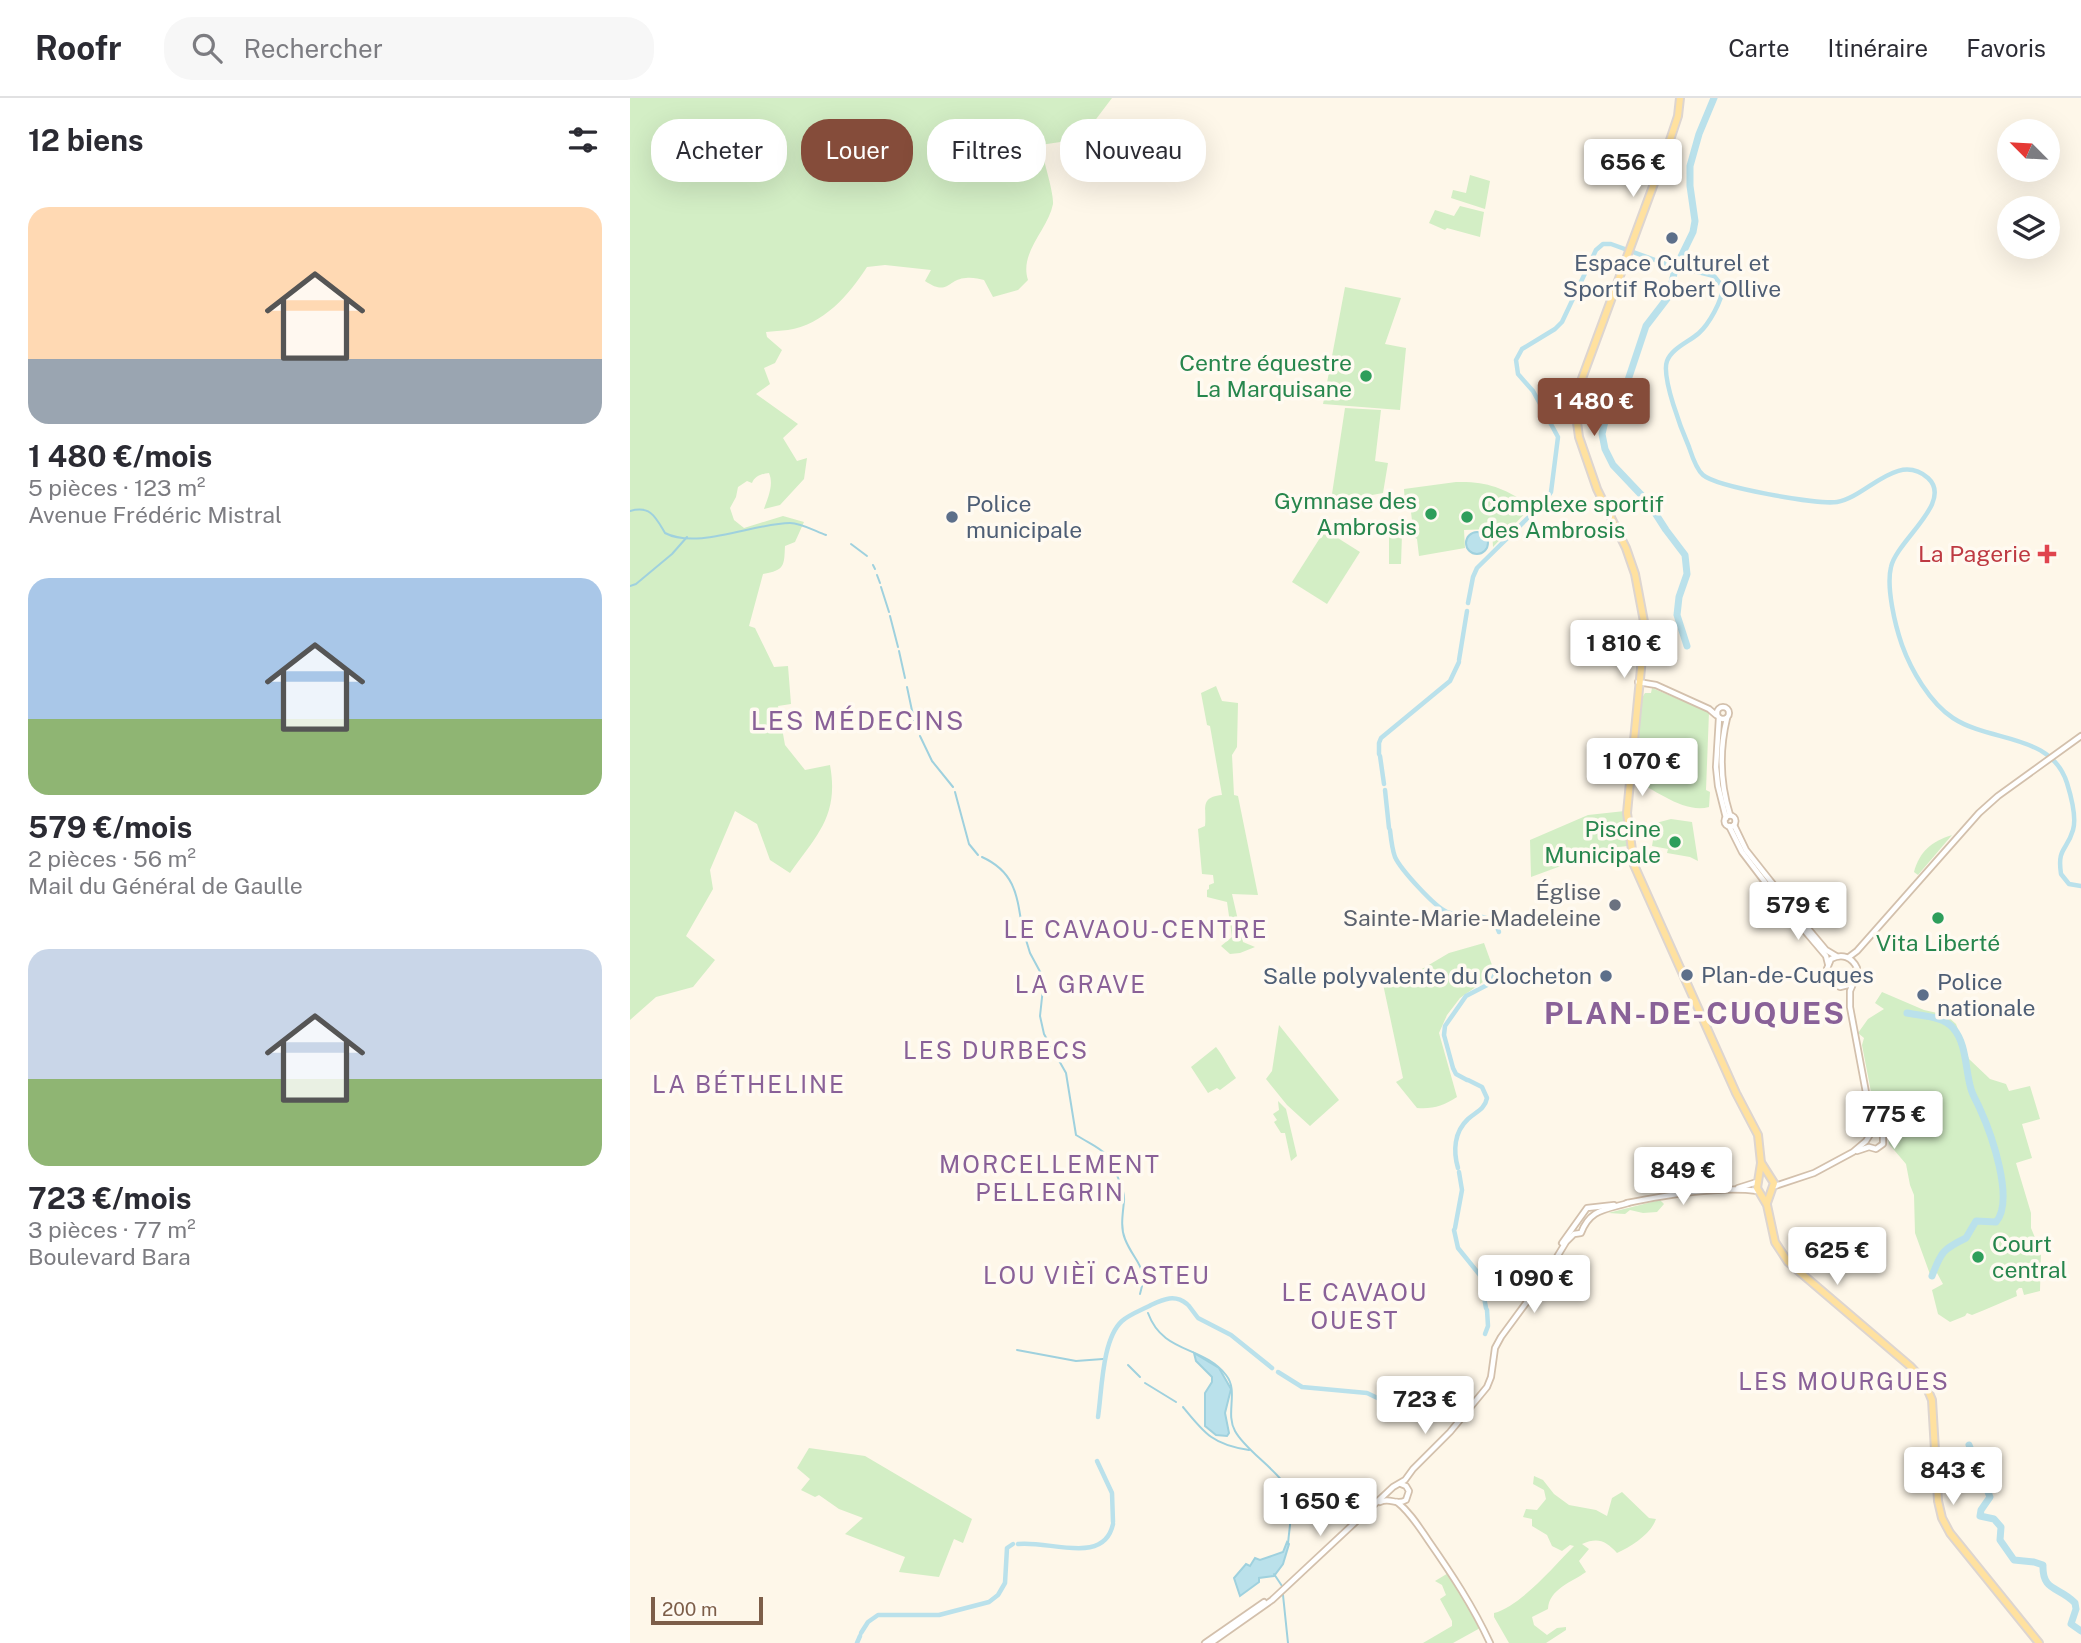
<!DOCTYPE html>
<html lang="fr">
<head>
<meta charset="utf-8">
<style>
  :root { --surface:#fff; --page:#f7f7f7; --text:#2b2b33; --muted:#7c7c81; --line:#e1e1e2; --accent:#854c3a }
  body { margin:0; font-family:"Public Sans",sans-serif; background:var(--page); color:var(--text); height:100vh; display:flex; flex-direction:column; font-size:26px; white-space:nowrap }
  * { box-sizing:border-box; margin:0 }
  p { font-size:23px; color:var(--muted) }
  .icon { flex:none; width:38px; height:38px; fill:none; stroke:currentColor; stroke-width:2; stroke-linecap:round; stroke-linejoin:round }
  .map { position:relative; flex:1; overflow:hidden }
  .panel { display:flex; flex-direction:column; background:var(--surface); width:630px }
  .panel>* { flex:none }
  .banner { position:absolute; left:21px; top:21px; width:665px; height:63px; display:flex; gap:14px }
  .needle { width:46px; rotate:294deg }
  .controls { position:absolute; left:1367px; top:21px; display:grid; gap:14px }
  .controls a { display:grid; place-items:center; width:63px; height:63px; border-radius:50%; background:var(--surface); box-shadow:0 7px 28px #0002; font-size:35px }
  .scale { position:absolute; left:21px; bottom:18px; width:112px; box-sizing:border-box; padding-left:7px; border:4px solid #7d5e49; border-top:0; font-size:19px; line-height:24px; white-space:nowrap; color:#7d5e49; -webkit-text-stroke:5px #fffaf1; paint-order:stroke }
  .price { position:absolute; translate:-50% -60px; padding:0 16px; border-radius:7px; background:#fff; color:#222; font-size:23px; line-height:46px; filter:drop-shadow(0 2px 4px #0008) }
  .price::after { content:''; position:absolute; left:50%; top:42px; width:21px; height:16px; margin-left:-10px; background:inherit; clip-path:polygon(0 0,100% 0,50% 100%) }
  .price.active { background:var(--accent); color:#fff }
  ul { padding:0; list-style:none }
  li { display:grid; align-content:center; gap:14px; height:371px; padding:0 28px }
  li span { display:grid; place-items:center; height:217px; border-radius:21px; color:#555 }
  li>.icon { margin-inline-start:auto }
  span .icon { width:126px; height:126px; fill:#fffc; stroke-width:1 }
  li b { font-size:30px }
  h2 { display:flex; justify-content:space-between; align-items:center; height:84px; padding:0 28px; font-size:30px }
  .tag { padding:0 24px; border-radius:28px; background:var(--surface); box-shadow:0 7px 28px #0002; font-size:24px; line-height:63px }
  .tag.active { background:var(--accent); color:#fff }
  header { display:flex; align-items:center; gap:42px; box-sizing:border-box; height:98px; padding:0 35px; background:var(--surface); border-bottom:2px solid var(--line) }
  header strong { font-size:33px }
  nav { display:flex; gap:38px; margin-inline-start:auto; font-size:24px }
  .search { width:490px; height:63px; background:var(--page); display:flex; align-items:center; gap:18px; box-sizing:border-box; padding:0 24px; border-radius:28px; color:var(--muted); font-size:26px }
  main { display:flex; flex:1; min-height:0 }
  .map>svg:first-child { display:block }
</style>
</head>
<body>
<header>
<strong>Roofr</strong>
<div class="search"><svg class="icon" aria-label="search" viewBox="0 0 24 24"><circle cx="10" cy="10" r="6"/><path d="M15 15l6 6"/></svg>Rechercher</div>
<nav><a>Carte</a><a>Itinéraire</a><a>Favoris</a></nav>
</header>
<main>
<section class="panel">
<h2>12 biens<svg class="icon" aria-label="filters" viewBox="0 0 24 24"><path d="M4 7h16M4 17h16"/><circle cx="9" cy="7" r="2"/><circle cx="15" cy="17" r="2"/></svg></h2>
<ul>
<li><span style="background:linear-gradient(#ffd9b3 70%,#9aa5b1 0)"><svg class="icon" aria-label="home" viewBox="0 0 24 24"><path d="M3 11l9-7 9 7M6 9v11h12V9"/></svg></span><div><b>1 480 €/mois</b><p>5 pièces · 123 m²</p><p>Avenue Frédéric Mistral</p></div></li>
<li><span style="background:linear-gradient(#a9c7e8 65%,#8fb573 0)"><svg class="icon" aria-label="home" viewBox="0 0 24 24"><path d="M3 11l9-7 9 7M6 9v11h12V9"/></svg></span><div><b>579 €/mois</b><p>2 pièces · 56 m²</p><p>Mail du Général de Gaulle</p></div></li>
<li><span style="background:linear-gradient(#c9d6e8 60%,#8fb573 0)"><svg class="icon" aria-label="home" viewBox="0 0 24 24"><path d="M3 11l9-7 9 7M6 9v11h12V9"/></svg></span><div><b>723 €/mois</b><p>3 pièces · 77 m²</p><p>Boulevard Bara</p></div></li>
</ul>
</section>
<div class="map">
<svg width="1451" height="1545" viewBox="0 0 1451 1545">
  <rect width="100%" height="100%" fill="#fef7e9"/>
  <g fill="#d3eec5">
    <path d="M 0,0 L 482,0 L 451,41 L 410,47 C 413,60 424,95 423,106 C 418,132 389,154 398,182 L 388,192 L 363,199 L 354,182 C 349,181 342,179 336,180 C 317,181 319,199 295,183 L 301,172 L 255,167 L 237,169 C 219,197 193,227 158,232 C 151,233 143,233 136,234 L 137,239 L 152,252 L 145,265 L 134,270 L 140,286 L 126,296 L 168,326 L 153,340 L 167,363 L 177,360 L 174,381 L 150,407 L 134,411 C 138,399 144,387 139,375 C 131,376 125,378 122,385 L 117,383 L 108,389 L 106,399 L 100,410 L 104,422 L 114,430 L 153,418 L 174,424 L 165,444 L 155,448 C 154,468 155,472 133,476 L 119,528 L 125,530 L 144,569 L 158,568 L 161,606 L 148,608 L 155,647 L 175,672 L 200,667 C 209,717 188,736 160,775 L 140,762 L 127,726 L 105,713 L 80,772 L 83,791 L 56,838 L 85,862 L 63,889 L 26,899 L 0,922 Z"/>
    <polygon points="840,77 860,83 855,111 821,100 823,92 836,95"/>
    <polygon points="830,108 854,114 850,139 817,130 815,132 799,125 805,112 824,118"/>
    <polygon points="715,189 771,200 755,246 776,250 770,312 693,306"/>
    <polygon points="715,310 751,312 745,363 758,365 753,395 715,402 702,396"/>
    <path d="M 826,384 C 859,383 875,391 902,408 L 863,449 L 862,431 L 834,432 L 835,450 L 789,458 L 787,441 L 784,439 L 780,406 L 775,406 L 774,391 Z"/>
    <polygon points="695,432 730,454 697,506 662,484"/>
    <polygon points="759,435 772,436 771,466 759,466"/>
    <polygon points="1038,526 1044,545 1043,551 1022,550 1023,533"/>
    <path d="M 586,588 L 592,603 L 608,605 L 607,649 L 602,657 L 604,697 L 608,698 L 628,797 L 602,796 L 613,844 L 625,849 L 610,855 L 600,856 L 591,848 L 602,839 L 597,804 L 577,799 L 577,792 L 579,791 L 579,787 L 584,785 L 583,777 L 572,776 L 568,731 L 575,728 C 577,711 569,699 592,697 L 580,628 L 577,627 L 571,595 Z"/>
    <path d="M 1022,590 L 1079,614 L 1076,692 L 1080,694 L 1079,709 C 1054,716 1025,691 1003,682 L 1010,603 L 1015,595 L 1021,595 Z"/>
    <polygon points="995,713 998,748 959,752 958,758 901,779 900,742 958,717"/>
    <polygon points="1041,721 1062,724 1068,763 1060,759 1037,755 1038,751 1022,748 1026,725"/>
    <path d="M 1322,737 L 1288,777 L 1284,774 C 1289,754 1302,743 1322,737 Z"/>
    <path d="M 854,845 L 862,867 L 860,879 L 830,900 L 817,917 L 809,935 L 827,999 C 813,1008 804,1011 787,1010 L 766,984 L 773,980 L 753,886 L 775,881 L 819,855 Z"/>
    <path d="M 1252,894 L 1294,912 L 1316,917 L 1326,926 L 1339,961 L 1360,981 L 1376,986 L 1379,993 L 1400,988 L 1410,1021 L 1392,1026 L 1402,1060 L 1386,1065 L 1401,1115 L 1401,1130 L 1411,1154 L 1410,1193 L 1394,1197 L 1392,1190 L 1389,1190 L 1386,1193 L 1387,1198 C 1372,1204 1358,1211 1342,1217 L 1337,1215 L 1335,1218 L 1320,1224 L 1308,1216 L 1302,1192 L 1313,1186 L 1307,1175 L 1301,1179 L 1285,1135 L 1284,1097 L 1280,1087 L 1276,1066 L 1259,1046 L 1258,1037 L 1246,1020 L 1232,947 L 1234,940 L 1228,935 L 1238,921 L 1254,911 L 1245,905 Z"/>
    <polygon points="649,927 709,1002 680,1028 657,1007 636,981 642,973"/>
    <path d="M 586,949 C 594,959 598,969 606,980 L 590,992 L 587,990 L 578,995 L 561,969 Z"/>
    <polygon points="648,1003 656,1011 667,1058 661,1063 655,1035 651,1035 644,1024 647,1022 643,1016 649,1012"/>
    <polygon points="1030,1102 1034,1106 1027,1114 1013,1115 1000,1112 995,1116 978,1115"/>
    <polygon points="179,1350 235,1358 342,1421 333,1445 324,1441 309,1479 269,1474 275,1459 215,1436 233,1420 209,1411 189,1397 185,1399 171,1392 180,1381 167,1370"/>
    <path d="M 904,1378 L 913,1382 L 924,1396 L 939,1407 L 966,1412 L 977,1418 L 982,1400 L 992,1394 L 1019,1420 L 1026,1421 C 1021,1436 1002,1448 987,1455 C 976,1443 968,1439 952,1446 L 959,1451 L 949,1463 L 956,1474 C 942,1484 919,1491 918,1511 L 902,1519 L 904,1527 L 917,1537 L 927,1530 L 936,1529 L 936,1532 L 916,1545 L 879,1545 L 864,1519 L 864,1515 C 891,1508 924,1468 944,1448 L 940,1447 L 932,1453 L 922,1448 L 917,1437 L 902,1428 L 902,1421 L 893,1419 L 896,1411 L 907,1412 L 916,1401 L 914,1392 L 903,1386 Z"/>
    <polygon points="820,1474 852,1529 823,1545 793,1545 822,1528 822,1523 810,1501 816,1497 812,1487 805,1483"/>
  </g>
  <g fill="#bae1eb" stroke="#9fd1de" stroke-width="2">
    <circle cx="847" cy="445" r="11"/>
    <polygon points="564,1255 589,1270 601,1291 595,1315 599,1335 597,1338 586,1337 575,1328 575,1295 582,1284 582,1279 566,1263"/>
    <polygon points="657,1444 659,1446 653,1466 644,1478 629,1480 629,1484 610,1498 604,1480 616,1466 620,1468 625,1460 630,1462 653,1454"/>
  </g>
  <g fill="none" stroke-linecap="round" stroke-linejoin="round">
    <g stroke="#9fd1de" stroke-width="2">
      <path d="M 0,413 C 21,407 26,420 35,435 C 67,452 125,425 160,425 C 171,425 185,433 196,437"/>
      <polyline points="221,446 237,458"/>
      <polyline points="243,467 245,471"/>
      <polyline points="247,477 250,485"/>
      <polyline points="0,488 6,486 42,456 57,439"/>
      <polyline points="251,489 259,514"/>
      <polyline points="260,518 268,549"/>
      <polyline points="269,553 275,580"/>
      <polyline points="277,589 284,622"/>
      <polyline points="286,625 288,633"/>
      <polyline points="290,638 302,663 323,689"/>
      <polyline points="325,694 339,746 348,757"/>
      <path d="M 352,759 C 385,774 387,797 392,829"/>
      <path d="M 393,832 L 400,855 L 414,881 L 410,918 L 414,936 L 436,975 L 446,1037 C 468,1051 478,1051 487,1077 C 490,1086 495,1093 494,1103 C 493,1115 490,1129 495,1141 C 504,1164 519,1168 510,1196"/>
      <path d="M 518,1215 C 533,1256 572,1247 596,1277 C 609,1293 595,1315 605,1333 C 618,1357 659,1377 661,1403 C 662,1417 659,1433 658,1446"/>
      <polyline points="387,1252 446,1263 473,1261"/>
      <polyline points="498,1267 510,1279"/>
      <polyline points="515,1285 546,1304"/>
      <path d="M 553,1309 C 574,1335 583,1347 619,1352"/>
      <polyline points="644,1476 652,1488"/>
      <polyline points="653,1497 658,1545"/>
    </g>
    <g stroke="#bae1eb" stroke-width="4.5">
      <path d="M 838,505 L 843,479 L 847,470 L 915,403 L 921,394 L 928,339 L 903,293 L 888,276 L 886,262 L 892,251 L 925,231 L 932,224 L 966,152 L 973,146 L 981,146 L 1036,166 L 1084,178 L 1093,189 C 1092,203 1079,226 1069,235 C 1059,244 1042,250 1037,263 C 1031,279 1052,333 1059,349 C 1062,358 1066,371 1073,377 C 1087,389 1188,407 1207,404 C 1237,399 1267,353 1298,380 C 1324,404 1267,442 1261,469 C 1256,489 1265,527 1272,547 C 1281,572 1300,605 1323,620 C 1361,645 1421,635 1437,685 C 1441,698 1447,719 1443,732 C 1437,753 1427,749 1431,776 L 1439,786 L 1451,788"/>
      <polyline points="829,562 837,513"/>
      <polyline points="749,656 749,645 751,640 820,583 829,564"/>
      <polyline points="750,658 754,686"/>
      <polyline points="755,692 759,730"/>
      <path d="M 760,732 C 761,741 762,751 765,759 C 771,772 805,809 817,814 C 835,821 862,811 869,834"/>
      <polyline points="837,982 826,976 823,970 814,937 815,928 836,898 861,885 867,871"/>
      <path d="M 828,1070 C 823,1053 824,1034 838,1021 C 846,1014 855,1011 857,1000 L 852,989 L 838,982"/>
      <polyline points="825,1130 832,1092 829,1074"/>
      <polyline points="824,1132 828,1150 849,1176"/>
      <polyline points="850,1178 856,1210"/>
      <polyline points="559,1208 568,1220 601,1237 642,1270"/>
      <polyline points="855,1236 858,1228 857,1212"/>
      <polyline points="648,1274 672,1289 737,1295 781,1316 798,1313 809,1302"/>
      <path d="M 468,1319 C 472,1292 472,1241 492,1223 C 500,1216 512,1212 521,1207 C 534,1201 545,1196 557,1206"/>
      <polyline points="467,1363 482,1395 483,1424"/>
      <path d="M 388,1446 C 419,1442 474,1468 483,1426"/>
      <polyline points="231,1535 238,1524 248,1517 309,1517 359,1504 368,1497 375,1485 377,1450 383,1446"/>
      <polyline points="227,1545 230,1538"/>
    </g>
    <g stroke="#bae1eb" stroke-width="7">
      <polyline points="1057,548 1047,517 1049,499 1057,476 1055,457 1036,432 1018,404 983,367 975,351 972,336 977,315 998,282 1016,228 1039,198 1045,171 1063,134 1065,123 1060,88 1060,68 1069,36 1084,0"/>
      <path d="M 1277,915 C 1292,918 1313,918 1323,930 C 1337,946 1335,971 1341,991 C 1343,998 1347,1004 1350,1011 C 1361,1035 1385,1102 1366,1124 L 1346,1123 L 1336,1140 C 1313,1151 1311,1154 1302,1178"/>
      <path d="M 1339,1347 L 1360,1399 L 1351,1412 L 1350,1418 L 1364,1421 L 1371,1429 L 1370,1442 L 1384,1462 L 1404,1464 L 1413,1467 C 1412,1494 1429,1488 1445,1505 L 1446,1511 L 1441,1526 L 1451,1533"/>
    </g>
    <g stroke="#d3c0ac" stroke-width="8">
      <g id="minor">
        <polyline points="1008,584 1026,587 1079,611 1086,617"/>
        <circle cx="1093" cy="615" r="6"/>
        <polyline points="1089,620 1086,669 1088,688 1096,720"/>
        <path d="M 1097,620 C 1089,653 1090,685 1100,717"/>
        <circle cx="1100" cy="723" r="5.5"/>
        <polyline points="1104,727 1116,752 1154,800"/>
        <polyline points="1099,728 1112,754 1150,804"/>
        <circle cx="1155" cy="806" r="6"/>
        <polyline points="1160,809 1196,852 1206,858"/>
        <polyline points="1157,812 1196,858 1198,866"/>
        <polyline points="1219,859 1227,853 1349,715 1368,698 1451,638"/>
        <polyline points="1227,1053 1239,1049 1246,1051 1253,1046 1253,1037 1248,1034 1242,1022"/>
        <path d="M 1145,1088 L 1184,1075 L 1223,1054 L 1236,1043 L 1241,1035 L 1240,1016 L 1220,909 L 1220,893 L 1226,879 L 1227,870 C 1222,859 1212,855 1201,861 L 1196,873 L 1200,884 L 1210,889 L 1222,886"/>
        <polyline points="1108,1090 1127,1084"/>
        <path d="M 997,1105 C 1037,1097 1087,1088 1128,1093"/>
        <polyline points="932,1145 957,1110 984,1107"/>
        <path d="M 750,1404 C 760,1399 767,1408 776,1402 L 779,1393 L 776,1388 L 771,1386"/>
        <path d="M 767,1404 C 780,1414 789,1429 798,1442 C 821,1475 843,1508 860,1545"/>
        <polyline points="575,1545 634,1504"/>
        <path d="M 581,1545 L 642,1502 L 763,1389 L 775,1382 L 783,1371 L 820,1334 L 857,1289 L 861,1279 L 865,1250 L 871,1239 L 913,1182 L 936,1144 L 944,1136 L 951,1135 C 960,1111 975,1112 998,1105"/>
      </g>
    </g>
    <g stroke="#ddd5d0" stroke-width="10">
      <g id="major">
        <polyline points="1029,72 950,286 946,317 949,339 967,391 996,450 1005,476 1015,529 997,715 1004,767 1106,995 1128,1037 1131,1065 1127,1090 1137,1107 1145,1144 1158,1164 1280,1268 1294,1283 1302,1302 1308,1403 1312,1420 1320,1435 1409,1545"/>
        <polyline points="1029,75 1048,18 1050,0"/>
        <polyline points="1132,1066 1144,1085 1137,1105"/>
      </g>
    </g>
    <use href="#minor" stroke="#fff" stroke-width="4.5"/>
    <use href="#major" stroke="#ffe19f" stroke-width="6"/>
  </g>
  <g fill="#5c6f8a" stroke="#fffaf1" stroke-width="2.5">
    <circle cx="1042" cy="140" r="7"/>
    <circle cx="322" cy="419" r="7"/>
    <circle cx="1057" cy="877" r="7"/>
    <circle cx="976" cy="878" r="7"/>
    <circle cx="1293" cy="897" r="7"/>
  </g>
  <g fill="#2e9e5b" stroke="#fffaf1" stroke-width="2.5">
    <circle cx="736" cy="278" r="7"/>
    <circle cx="801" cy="416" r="7"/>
    <circle cx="837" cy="419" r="7"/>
    <circle cx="1045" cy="744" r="7"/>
    <circle cx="1308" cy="820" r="7"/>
    <circle cx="1348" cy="1159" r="7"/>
  </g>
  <path fill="#e0444e" stroke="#fffaf1" stroke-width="2.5" d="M1413.5 445.5h7v7h7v7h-7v7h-7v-7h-7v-7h7z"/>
  <circle fill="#6b7280" stroke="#fffaf1" stroke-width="2.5" cx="985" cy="807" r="7"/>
  <g text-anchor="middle" stroke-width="7" stroke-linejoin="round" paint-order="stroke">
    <g font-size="23" fill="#4e5e75" stroke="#fffaf1" text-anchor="start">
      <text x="1042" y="173" text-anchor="middle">Espace Culturel et<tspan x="1042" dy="26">Sportif Robert Ollive</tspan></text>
      <text x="336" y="414">Police<tspan x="336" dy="26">municipale</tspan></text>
      <text x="1071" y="885">Plan-de-Cuques</text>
      <text x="962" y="886" text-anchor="end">Salle polyvalente du Clocheton</text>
      <text x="1307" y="892">Police<tspan x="1307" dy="26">nationale</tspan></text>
    </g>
    <g font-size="23" fill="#27864d" stroke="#fffaf1" text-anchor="end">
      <text x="722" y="273">Centre équestre<tspan x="722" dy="26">La Marquisane</tspan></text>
      <text x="787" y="411">Gymnase des<tspan x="787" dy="26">Ambrosis</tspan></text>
      <text x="851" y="414" text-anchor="start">Complexe sportif<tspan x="851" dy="26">des Ambrosis</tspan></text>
      <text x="1031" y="739">Piscine<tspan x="1031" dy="26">Municipale</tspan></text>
      <text x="1308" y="853" text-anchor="middle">Vita Liberté</text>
      <text x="1362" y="1154" text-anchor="start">Court<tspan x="1362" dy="26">central</tspan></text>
    </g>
    <g font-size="23" fill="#be3a42" stroke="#fffaf1" text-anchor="end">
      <text x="1401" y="464">La Pagerie</text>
    </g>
    <g font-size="23" fill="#5b616d" stroke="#fffaf1" text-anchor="end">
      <text x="971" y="802">Église<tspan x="971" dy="26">Sainte-Marie-Madeleine</tspan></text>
    </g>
    <g font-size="24" letter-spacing="2" fill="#896198" stroke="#fffaf1">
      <text x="506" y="840">LE CAVAOU-CENTRE</text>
      <text x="451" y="895">LA GRAVE</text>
      <text x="366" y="961">LES DURBECS</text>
      <text x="119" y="995">LA BÉTHELINE</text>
      <text x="420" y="1075">MORCELLEMENT<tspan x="420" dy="28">PELLEGRIN</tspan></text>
      <text x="467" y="1186">LOU VIÈÏ CASTEU</text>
      <text x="725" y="1203">LE CAVAOU<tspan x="725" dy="28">OUEST</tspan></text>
      <text x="1214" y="1292">LES MOURGUES</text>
    </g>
    <g font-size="26" letter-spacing="2" fill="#896198" stroke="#fffaf1">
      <text x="228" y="632">LES MÉDECINS</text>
    </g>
    <g font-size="30" font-weight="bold" letter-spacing="2" fill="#896198" stroke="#fffaf1">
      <text x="1065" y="926">PLAN-DE-CUQUES</text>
    </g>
  </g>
</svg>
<div class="controls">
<a><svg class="needle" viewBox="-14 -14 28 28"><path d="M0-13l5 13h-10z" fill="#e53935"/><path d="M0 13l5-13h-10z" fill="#7c7c81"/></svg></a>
<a><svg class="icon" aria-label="layers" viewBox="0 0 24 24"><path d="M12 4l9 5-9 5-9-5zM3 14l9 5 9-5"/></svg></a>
</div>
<div class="scale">200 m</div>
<b class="price" style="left:1003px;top:101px">656 €</b>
<b class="price active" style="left:964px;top:340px">1 480 €</b>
<b class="price" style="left:994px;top:582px">1 810 €</b>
<b class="price" style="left:1012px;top:700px">1 070 €</b>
<b class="price" style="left:1168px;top:844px">579 €</b>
<b class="price" style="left:1264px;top:1053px">775 €</b>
<b class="price" style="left:1053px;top:1109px">849 €</b>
<b class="price" style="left:1207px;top:1189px">625 €</b>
<b class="price" style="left:904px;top:1217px">1 090 €</b>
<b class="price" style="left:795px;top:1338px">723 €</b>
<b class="price" style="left:1323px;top:1409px">843 €</b>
<b class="price" style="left:690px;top:1440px">1 650 €</b>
<div class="banner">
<a class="tag">Acheter</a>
<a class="tag active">Louer</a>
<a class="tag">Filtres</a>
<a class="tag">Nouveau</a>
</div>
</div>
</main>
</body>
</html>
